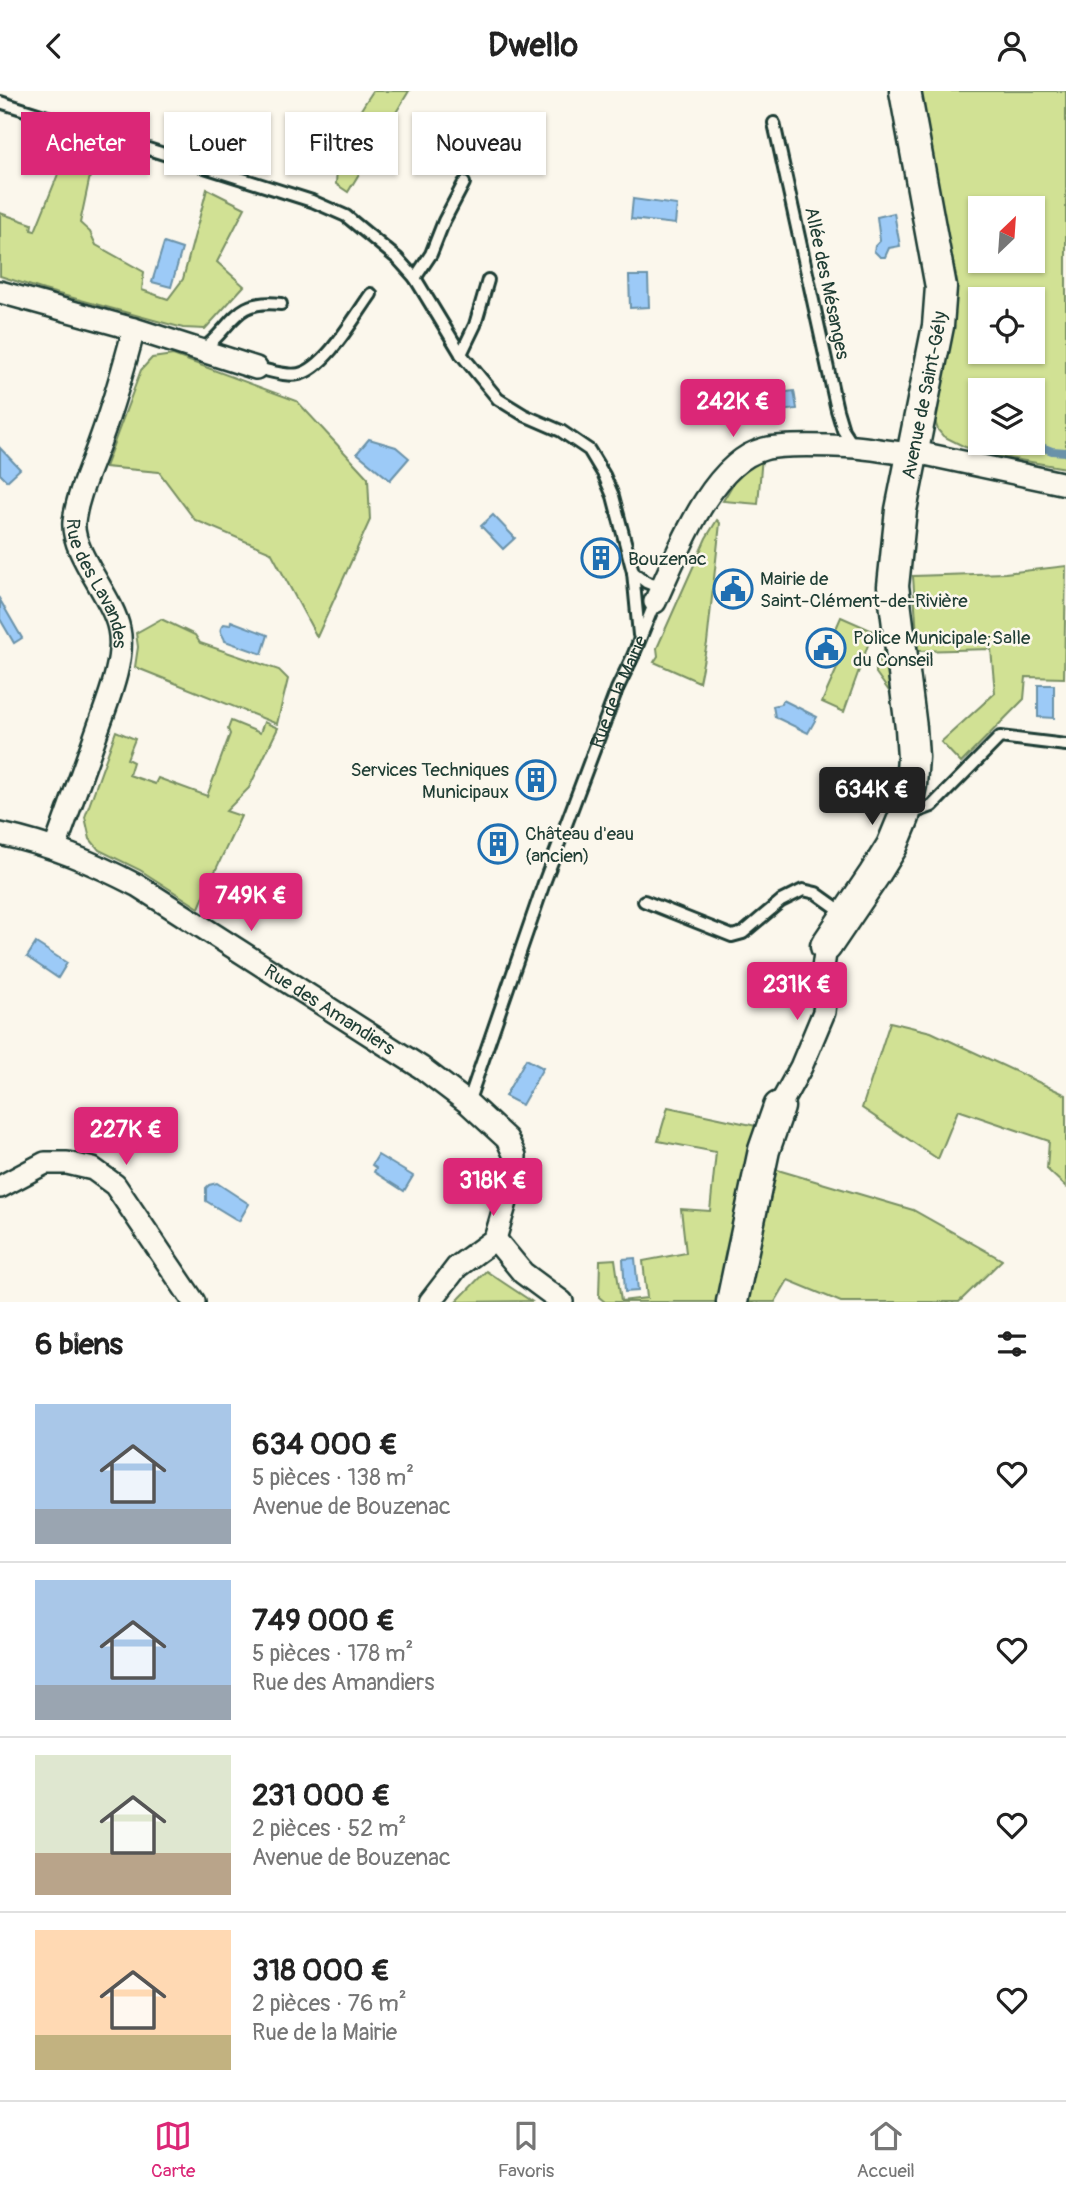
<!DOCTYPE html>
<html lang="fr">
<head>
<meta charset="utf-8">
<style>
  :root { --surface:#fff; --page:#f6f6f6; --text:#222; --muted:#767676; --line:#e0e0e0; --accent:#db2777 }
  body { margin:0; font-family:Pangolin,sans-serif; background:var(--page); color:var(--text); height:100vh; display:flex; flex-direction:column; font-size:26px; white-space:nowrap }
  * { box-sizing:border-box; margin:0 }
  p { font-size:23px; color:var(--muted) }
  .icon { flex:none; width:38px; height:38px; fill:none; stroke:currentColor; stroke-width:2; stroke-linecap:round; stroke-linejoin:round }
  .map { position:relative; height:1211px; overflow:hidden }
  .details { display:flex; flex-direction:column; background:var(--surface); flex:1 }
  .details>* { flex:none }
  .guide { position:absolute; left:21px; top:21px; width:700px; height:63px; display:flex; gap:14px }
  .needle { width:46px; rotate:25deg }
  .fabs { position:absolute; left:968px; top:105px; display:grid; gap:14px }
  .fabs a { display:grid; place-items:center; width:77px; height:77px; border-radius:0px; background:var(--surface); box-shadow:0 2px 5px #0004; font-size:35px }
  .price { position:absolute; translate:-50% -60px; padding:0 16px; border-radius:7px; background:var(--accent); color:#fff; font-size:23px; line-height:46px; filter:drop-shadow(0 2px 4px #0008) }
  .price::after { content:''; position:absolute; left:50%; top:42px; width:21px; height:16px; margin-left:-10px; background:inherit; clip-path:polygon(0 0,100% 0,50% 100%) }
  .price.current { background:#222; color:#fff }
  ul { padding:0; list-style:none }
  li { display:flex; align-items:center; gap:21px; height:175px; padding:0 35px }
  li+li { border-top:2px solid var(--line) }
  li span { display:grid; place-items:center; flex:none; width:196px; height:140px; border-radius:0px; color:#555 }
  li>.icon { margin-inline-start:auto }
  span .icon { width:84px; height:84px; fill:#fffc; stroke-width:1 }
  li b { font-size:30px }
  h2 { display:flex; justify-content:space-between; align-items:center; height:84px; padding:0 35px; font-size:30px }
  .chip { padding:0 24px; border-radius:0px; background:var(--surface); box-shadow:0 2px 5px #0004; font-size:24px; line-height:63px }
  .chip.current { background:var(--accent); color:#fff }
  header { display:flex; justify-content:space-between; align-items:center; height:91px; padding:0 35px; background:var(--surface); font-size:32px; font-weight:700 }
  .tab-bar { display:flex; justify-content:space-around; align-items:center; height:98px; border-top:2px solid var(--line); background:var(--surface); font-size:19px; color:var(--muted) }
  .tab-bar a { display:grid; justify-items:center; gap:4px }
  .tab-bar .current { color:var(--accent) }
  .map>svg:first-child { display:block }
</style>
</head>
<body>
<header><svg class="icon" aria-label="back" viewBox="0 0 24 24"><path d="M15 5l-7 7 7 7"/></svg>Dwello<svg class="icon" aria-label="person" viewBox="0 0 24 24"><circle cx="12" cy="8" r="4"/><path d="M4 21q1-7 8-7t8 7"/></svg></header>
<div class="map">
<svg width="1066" height="1211" viewBox="0 0 1066 1211">
  <rect width="100%" height="100%" fill="#fbf7ec"/>
  <filter id="ink" filterUnits="userSpaceOnUse"><feTurbulence type="fractalNoise" baseFrequency=".0143" numOctaves="2"/><feDisplacementMap in="SourceGraphic" scale="14" xChannelSelector="R" yChannelSelector="G"/><feConvolveMatrix kernelMatrix="1 2 1 2 8 2 1 2 1" color-interpolation-filters="sRGB"/></filter>
  <g filter="url(#ink)">
    <g fill="#d1e194" stroke="#788f64" stroke-width="2" fill-rule="evenodd">
      <path d="M 373,0 L 409,0 L 348,101 L 336,93 C 336,58 354,28 373,0 Z"/>
      <path d="M 915,0 L 1066,0 L 1066,377 L 1002,366 L 965,356 L 943,345 L 938,339 L 933,324 L 943,269 ZM 980,117 L 1032,117 L 1032,170 L 980,170 ZM 980,208 L 1032,208 L 1032,261 L 980,261 ZM 980,299 L 1032,299 L 1032,352 L 980,352 Z"/>
      <polygon points="73,46 100,56 90,85 80,132 90,141 96,154 144,181 142,199 168,208 183,188 207,98 245,117 217,171 244,195 205,238 183,237 44,199 0,185 0,122 32,133 31,139 35,140"/>
      <polygon points="173,264 297,310 368,387 370,429 317,546 271,461 195,429 159,381 105,376 141,279 152,267"/>
      <polygon points="762,365 758,413 723,410 741,379"/>
      <polygon points="717,429 720,432 707,552 699,591 654,571 658,565 657,557 706,447"/>
      <polygon points="1066,475 1064,587 1026,586 1024,608 961,672 941,651 995,602 991,558 918,560 913,485 1005,482"/>
      <polygon points="841,526 873,540 844,621 822,611 843,564 828,556"/>
      <polygon points="161,528 195,544 200,552 279,579 288,588 277,633 135,576 138,556 136,542"/>
      <polygon points="887,554 894,607 876,582 876,576"/>
      <path d="M 231,630 L 260,642 L 264,631 L 278,637 L 249,697 L 226,720 L 241,725 C 227,756 212,785 199,817 L 140,779 L 99,759 L 90,748 L 85,726 L 116,640 L 135,648 L 127,668 L 133,671 L 129,684 L 155,693 L 158,687 L 207,705 L 230,643 L 228,638 Z"/>
      <polygon points="890,931 931,941 1066,1004 1066,1096 1047,1078 1049,1050 958,1019 938,1068 862,1017"/>
      <polygon points="668,1016 761,1036 718,1211 605,1211 599,1206 600,1169 615,1168 621,1210 647,1207 643,1170 686,1162 681,1118 710,1120 716,1061 658,1050"/>
      <polygon points="771,1077 913,1119 1002,1169 959,1211 841,1211 788,1189 775,1211 743,1211"/>
      <polygon points="486,1180 531,1210 456,1211"/>
    </g>
    <g fill="#9ccaf7" stroke="#6a92a9" stroke-width="2">
      <polygon points="633,108 677,114 675,133 631,128"/>
      <polygon points="894,122 900,155 889,157 885,166 880,166 874,160 875,155 880,150 877,126"/>
      <polygon points="164,152 182,158 171,196 152,191"/>
      <polygon points="629,185 648,185 649,216 630,217"/>
      <polygon points="794,300 797,318 763,322 755,313 756,309 762,307 761,304"/>
      <polygon points="369,348 396,356 409,367 390,389 357,362"/>
      <polygon points="0,357 20,378 7,390 0,383"/>
      <polygon points="493,424 515,447 503,458 481,435"/>
      <polygon points="0,509 22,547 14,552 0,528"/>
      <path d="M 231,530 L 268,544 L 262,563 L 225,550 C 224,543 216,541 224,533 L 230,534 Z"/>
      <polygon points="1038,594 1054,594 1054,627 1038,626"/>
      <polygon points="783,609 817,626 808,642 775,626 773,615 781,613"/>
      <polygon points="36,852 67,872 58,887 27,866"/>
      <polygon points="526,968 543,977 522,1014 505,1005"/>
      <polygon points="378,1064 413,1085 404,1100 374,1081 376,1077 372,1074"/>
      <polygon points="217,1092 249,1113 239,1130 206,1110 206,1097 209,1094"/>
      <polygon points="635,1167 638,1200 625,1201 623,1168"/>
    </g>
    <g fill="none" stroke-linecap="round" stroke-linejoin="round">
      <polyline stroke="#6a92a9" stroke-width="8" points="1031,352 1052,360 1066,361"/>
      <g stroke="#1f3d34" stroke-width="16">
        <g id="lane">
          <polyline points="0,11 312,110 346,125 398,168 415,187 461,263 498,308 524,324 561,340 589,359 604,384 613,405 633,481 646,491 661,497"/>
          <polyline points="774,32 837,319 843,339 854,356"/>
          <polyline points="415,187 431,163 444,130 464,92"/>
          <path d="M 202,259 C 234,235 234,207 281,213"/>
          <polyline points="461,263 475,234 488,189"/>
          <path d="M 256,277 C 268,279 286,286 299,283 C 326,277 355,225 371,203"/>
          <polyline points="633,481 639,544"/>
          <polyline points="910,723 932,715 1000,646 1066,654"/>
          <polyline points="644,810 732,845 743,842 781,810 803,799 816,802 844,822"/>
          <path id="s1" d="M 468,1012 L 544,792 L 617,598 L 633,565 L 655,511"/>
        </g>
      </g>
      <g stroke="#1f3d34" stroke-width="26">
        <g id="street">
          <path id="s2" d="M 0,201 L 134,238 C 124,276 113,314 100,350 C 91,376 77,404 74,431 C 71,462 113,506 119,538 C 126,570 105,616 95,646 C 82,683 68,720 55,757"/>
          <polyline points="134,238 256,277"/>
          <path d="M 655,511 C 677,464 710,372 764,358 C 782,353 835,355 855,356 C 879,358 902,364 925,363 L 1066,393"/>
          <path id="s3" d="M 0,743 C 51,754 92,771 138,795 L 422,977 L 468,1012 L 507,1048 L 515,1065 L 514,1084 L 495,1148"/>
          <polyline points="779,1016 801,976 824,921 826,902 822,884 826,855"/>
          <polyline points="0,1096 45,1072 67,1072 93,1078 115,1094 194,1211"/>
          <polyline points="430,1211 457,1176 495,1148 523,1182 562,1211"/>
        </g>
      </g>
      <g stroke="#1f3d34" stroke-width="35">
        <g id="secondary">
          <path id="s4" d="M 826,855 L 874,784 L 892,755 L 904,726 L 911,694 L 913,666 L 911,637 L 893,495 L 901,419 L 938,235 L 941,196 L 905,0"/>
          <polyline points="732,1211 764,1059 779,1016"/>
        </g>
      </g>
      <use href="#lane" stroke="#fbf7ec" stroke-width="10"/>
      <use href="#street" stroke="#fbf7ec" stroke-width="21"/>
      <use href="#secondary" stroke="#fbf7ec" stroke-width="30"/>
    </g>
  </g>
  <defs>
    <g id="building-ring" transform="scale(2.0125)"><circle r="9.5" fill="#fbf7ec" stroke="#1f6fb2" stroke-width="1.5"/><path d="M-4-6H4V6H1V3H-1V6H-4ZM-2.5-4.3h1.7v1.8h-1.7ZM.8-4.3h1.7v1.8H.8ZM-2.5-1h1.7V.8h-1.7ZM.8-1h1.7V.8H.8Z" fill="#1f6fb2"/></g>
    <g id="civic-ring" transform="scale(2.0125)"><circle r="9.5" fill="#fbf7ec" stroke="#1f6fb2" stroke-width="1.5"/><path d="M-.6-6.5H3V-4.5H.6V-3L4-1V1h2V6H-6V1h2V-1L-.6-3ZM-1.2 2.5V6h2.4V2.5Z" fill="#1f6fb2"/></g>
  </defs>
  <g fill-rule="evenodd">
    <use href="#building-ring" x="601" y="467"/>
    <use href="#civic-ring" x="733" y="498"/>
    <use href="#civic-ring" x="826" y="557"/>
    <use href="#building-ring" x="536" y="689"/>
    <use href="#building-ring" x="498" y="753"/>
  </g>
  <g text-anchor="middle" stroke-width="5" stroke-linejoin="round" paint-order="stroke">
    <g font-size="19" fill="#1f3d34" stroke="#fbf7ec">
      <text transform="translate(828 192) rotate(78)" y="7">Allée des Mésanges</text>
      <text dy="7" stroke="none"><textPath href="#s4" startOffset="578">Avenue de Saint-Gély</textPath></text>
      <text dy="7" stroke="none"><textPath href="#s2" startOffset="408">Rue des Lavandes</textPath></text>
      <text dy="7" stroke="none"><textPath href="#s1" startOffset="438">Rue de la Mairie</textPath></text>
      <text dy="7" stroke="none"><textPath href="#s3" startOffset="376">Rue des Amandiers</textPath></text>
    </g>
    <g font-size="19" fill="#1f3d34" stroke="#fbf7ec" text-anchor="start">
      <text x="628" y="474">Bouzenac</text>
      <text x="760" y="494">Mairie de<tspan x="760" dy="22">Saint-Clément-de-Rivière</tspan></text>
      <text x="853" y="553">Police Municipale;Salle<tspan x="853" dy="22">du Conseil</tspan></text>
      <text x="509" y="685" text-anchor="end">Services Techniques<tspan x="509" dy="22">Municipaux</tspan></text>
      <text x="525" y="749">Château d'eau<tspan x="525" dy="22">(ancien)</tspan></text>
    </g>
  </g>
</svg>
<div class="fabs">
<a><svg class="needle" viewBox="-14 -14 28 28"><path d="M0-13l5 13h-10z" fill="#e53935"/><path d="M0 13l5-13h-10z" fill="#767676"/></svg></a>
<a><svg class="icon" aria-label="locate" viewBox="0 0 24 24"><circle cx="12" cy="12" r="6"/><path d="M12 2v4M12 18v4M2 12h4M18 12h4"/></svg></a>
<a><svg class="icon" aria-label="layers" viewBox="0 0 24 24"><path d="M12 4l9 5-9 5-9-5zM3 14l9 5 9-5"/></svg></a>
</div>
<b class="price" style="left:733px;top:348px">242K €</b>
<b class="price current" style="left:872px;top:736px">634K €</b>
<b class="price" style="left:251px;top:842px">749K €</b>
<b class="price" style="left:797px;top:931px">231K €</b>
<b class="price" style="left:126px;top:1076px">227K €</b>
<b class="price" style="left:493px;top:1127px">318K €</b>
<div class="guide">
<a class="chip current">Acheter</a>
<a class="chip">Louer</a>
<a class="chip">Filtres</a>
<a class="chip">Nouveau</a>
</div>
</div>
<section class="details">
<h2>6 biens<svg class="icon" aria-label="filters" viewBox="0 0 24 24"><path d="M4 7h16M4 17h16"/><circle cx="9" cy="7" r="2"/><circle cx="15" cy="17" r="2"/></svg></h2>
<ul>
<li><span style="background:linear-gradient(#a9c7e8 75%,#9aa5b1 0)"><svg class="icon" aria-label="home" viewBox="0 0 24 24"><path d="M3 11l9-7 9 7M6 9v11h12V9"/></svg></span><div><b>634 000 €</b><p>5 pièces · 138 m²</p><p>Avenue de Bouzenac</p></div><svg class="icon" aria-label="heart" viewBox="0 0 24 24"><path d="M12 20l-8-8c-3-5 5-10 8-4 3-6 11-1 8 4z"/></svg></li>
<li><span style="background:linear-gradient(#a9c7e8 75%,#9aa5b1 0)"><svg class="icon" aria-label="home" viewBox="0 0 24 24"><path d="M3 11l9-7 9 7M6 9v11h12V9"/></svg></span><div><b>749 000 €</b><p>5 pièces · 178 m²</p><p>Rue des Amandiers</p></div><svg class="icon" aria-label="heart" viewBox="0 0 24 24"><path d="M12 20l-8-8c-3-5 5-10 8-4 3-6 11-1 8 4z"/></svg></li>
<li><span style="background:linear-gradient(#dfe7d0 70%,#b9a48a 0)"><svg class="icon" aria-label="home" viewBox="0 0 24 24"><path d="M3 11l9-7 9 7M6 9v11h12V9"/></svg></span><div><b>231 000 €</b><p>2 pièces · 52 m²</p><p>Avenue de Bouzenac</p></div><svg class="icon" aria-label="heart" viewBox="0 0 24 24"><path d="M12 20l-8-8c-3-5 5-10 8-4 3-6 11-1 8 4z"/></svg></li>
<li><span style="background:linear-gradient(#ffd9b3 75%,#c2b280 0)"><svg class="icon" aria-label="home" viewBox="0 0 24 24"><path d="M3 11l9-7 9 7M6 9v11h12V9"/></svg></span><div><b>318 000 €</b><p>2 pièces · 76 m²</p><p>Rue de la Mairie</p></div><svg class="icon" aria-label="heart" viewBox="0 0 24 24"><path d="M12 20l-8-8c-3-5 5-10 8-4 3-6 11-1 8 4z"/></svg></li>
</ul>
</section>
<nav class="tab-bar">
<a class="current"><svg class="icon" aria-label="map" viewBox="0 0 24 24"><path d="M3 6l6-2 6 2 6-2v14l-6 2-6-2-6 2zM9 4v14M15 6v14"/></svg>Carte</a>
<a><svg class="icon" aria-label="saved" viewBox="0 0 24 24"><path d="M7 4h10v16l-5-4-5 4z"/></svg>Favoris</a>
<a><svg class="icon" aria-label="home" viewBox="0 0 24 24"><path d="M3 11l9-7 9 7M6 9v11h12V9"/></svg>Accueil</a>
</nav>
</body>
</html>
